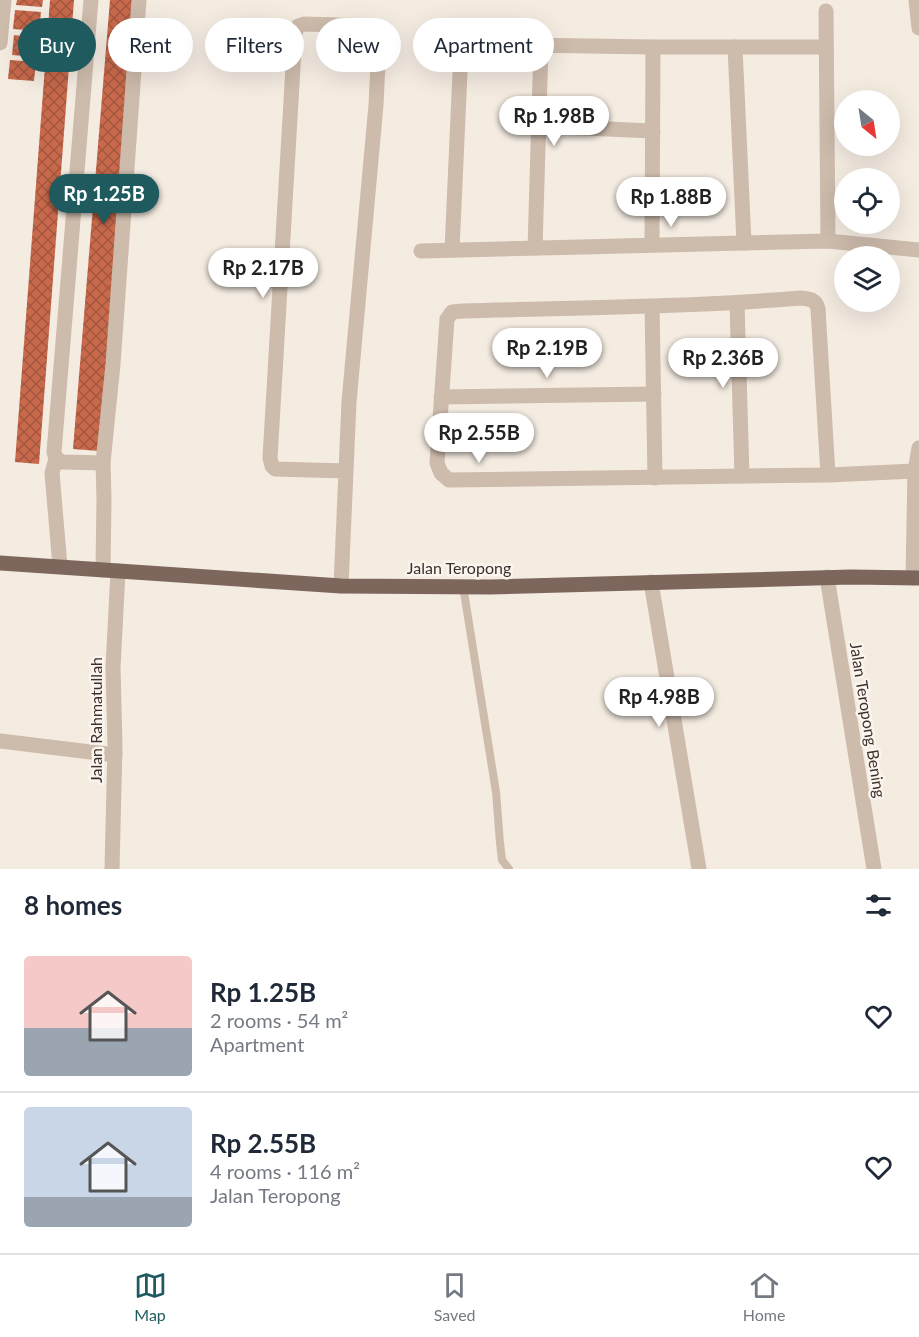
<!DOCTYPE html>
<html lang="en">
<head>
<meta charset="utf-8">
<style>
  :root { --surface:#fff; --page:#f2f2f3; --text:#1f2937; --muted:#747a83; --line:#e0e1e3; --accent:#1f5a5e }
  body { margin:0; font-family:Lato,sans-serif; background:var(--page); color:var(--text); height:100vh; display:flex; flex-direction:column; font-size:22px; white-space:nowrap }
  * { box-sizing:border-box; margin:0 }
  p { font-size:20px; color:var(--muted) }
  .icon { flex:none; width:33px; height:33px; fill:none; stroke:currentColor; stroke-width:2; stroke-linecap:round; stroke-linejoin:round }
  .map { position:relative; height:869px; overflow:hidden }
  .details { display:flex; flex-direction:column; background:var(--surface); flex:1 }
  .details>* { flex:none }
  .guide { position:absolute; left:18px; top:18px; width:600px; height:54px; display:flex; gap:12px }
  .needle { width:39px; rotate:150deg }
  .controls { position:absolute; left:834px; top:90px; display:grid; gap:12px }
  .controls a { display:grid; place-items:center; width:66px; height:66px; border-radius:50%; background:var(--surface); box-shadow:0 6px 24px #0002; font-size:30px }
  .price { position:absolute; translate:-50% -51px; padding:0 14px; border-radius:21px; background:#fff; color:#222; font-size:20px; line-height:39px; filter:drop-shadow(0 2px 3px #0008) }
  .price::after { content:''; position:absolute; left:50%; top:36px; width:18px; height:14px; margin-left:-9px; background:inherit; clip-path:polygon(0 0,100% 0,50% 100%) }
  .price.current { background:var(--accent); color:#fff }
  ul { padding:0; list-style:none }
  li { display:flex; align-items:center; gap:18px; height:150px; padding:0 24px }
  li+li { border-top:2px solid var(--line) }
  li span { display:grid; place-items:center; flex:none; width:168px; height:120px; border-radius:6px; color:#555 }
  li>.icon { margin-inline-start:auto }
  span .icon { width:72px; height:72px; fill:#fffc; stroke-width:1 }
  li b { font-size:26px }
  h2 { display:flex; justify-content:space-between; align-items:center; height:72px; padding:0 24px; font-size:26px }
  .chip { padding:0 21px; border-radius:27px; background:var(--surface); box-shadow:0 6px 24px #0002; font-size:21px; line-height:54px }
  .chip.current { background:var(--accent); color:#fff }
  .menu { display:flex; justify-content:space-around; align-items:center; height:84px; border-top:2px solid var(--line); background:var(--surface); font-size:16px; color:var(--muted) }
  .menu a { display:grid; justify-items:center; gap:3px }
  .menu .current { color:var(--accent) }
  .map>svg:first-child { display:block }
</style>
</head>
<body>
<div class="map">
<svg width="919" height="869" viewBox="0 0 919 869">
  <defs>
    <pattern id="building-cross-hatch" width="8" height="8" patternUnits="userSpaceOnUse" patternTransform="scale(1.5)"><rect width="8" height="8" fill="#c8694b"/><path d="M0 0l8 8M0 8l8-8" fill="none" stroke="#a4573f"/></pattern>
  </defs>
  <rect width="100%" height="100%" fill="#f4ebe1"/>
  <g fill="url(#building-cross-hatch)">
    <polygon points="17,0 43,0 42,7 16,5"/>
    <polygon points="50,0 74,0 39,464 15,462"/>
    <polygon points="110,0 136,0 99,451 73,449"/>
    <polygon points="15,10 41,12 39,31 13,29"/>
    <polygon points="14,35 40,38 38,57 12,55"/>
    <polygon points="10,60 36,62 34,81 8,79"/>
  </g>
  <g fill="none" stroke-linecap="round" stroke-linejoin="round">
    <polyline stroke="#cdbbac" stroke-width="8" points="463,586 496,792 500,843 502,860 509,869"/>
    <g stroke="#cdbbac" stroke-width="15">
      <polyline points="91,0 54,452 56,459 63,462 103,463"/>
      <polyline points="916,0 919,28"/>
      <polyline points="826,11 828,241"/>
      <polyline points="0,43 4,0"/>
      <polyline points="735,47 744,243"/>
      <polyline points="539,126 653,131"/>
      <polyline points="652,244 653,47"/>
      <polyline points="535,248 541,46"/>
      <polyline points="452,250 461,50 463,45 468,44 653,47 826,47"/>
      <polyline points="421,251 828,241 919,250"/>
      <polyline points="737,303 742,476"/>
      <polyline points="652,306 655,478"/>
      <polyline points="441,397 654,394"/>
      <polyline points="56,459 52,473 60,566"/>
      <path d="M 828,475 L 818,309 C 816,299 809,299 801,298 C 688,307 576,308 463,311 L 452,312 L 447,319 L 437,463 L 441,473 L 449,480 L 828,475 L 915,471"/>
      <polyline points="103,570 104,499 103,463 113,364 139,0"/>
      <polyline points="827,577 874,869"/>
      <polyline points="913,578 915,471 919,448"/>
      <polyline points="651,582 699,869"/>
      <polyline points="341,586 349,402 376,105 379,42 377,31 371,26 304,24 298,26 295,33 270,458 272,466 275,469 346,471"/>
      <polyline points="0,741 115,755"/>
      <polyline points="112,869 115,745 113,668 118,571"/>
    </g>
    <polyline stroke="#7d675c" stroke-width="15" points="0,563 341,586 490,587 851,577 919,578"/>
  </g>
  <g text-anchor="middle" stroke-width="5" stroke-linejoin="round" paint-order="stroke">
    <g font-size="16" fill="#3b302b" stroke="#fbf5ee">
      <text x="459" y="574">Jalan Teropong</text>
      <text transform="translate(96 720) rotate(-90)" y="6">Jalan Rahmatullah</text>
      <text transform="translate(868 720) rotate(81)" y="6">Jalan Teropong Bening</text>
    </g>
  </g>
</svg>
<div class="controls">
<a><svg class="needle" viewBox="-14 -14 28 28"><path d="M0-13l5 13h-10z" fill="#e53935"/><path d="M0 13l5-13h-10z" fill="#747a83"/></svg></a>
<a><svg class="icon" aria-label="locate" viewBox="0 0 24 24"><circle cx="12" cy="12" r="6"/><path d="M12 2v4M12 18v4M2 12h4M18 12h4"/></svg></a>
<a><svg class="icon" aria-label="layers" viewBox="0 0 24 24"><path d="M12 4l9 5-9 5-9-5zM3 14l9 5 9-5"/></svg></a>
</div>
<b class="price" style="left:554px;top:147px">Rp 1.98B</b>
<b class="price current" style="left:104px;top:225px">Rp 1.25B</b>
<b class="price" style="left:671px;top:228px">Rp 1.88B</b>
<b class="price" style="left:263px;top:299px">Rp 2.17B</b>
<b class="price" style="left:547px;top:379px">Rp 2.19B</b>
<b class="price" style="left:723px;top:389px">Rp 2.36B</b>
<b class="price" style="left:479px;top:464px">Rp 2.55B</b>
<b class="price" style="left:659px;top:728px">Rp 4.98B</b>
<div class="guide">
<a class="chip current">Buy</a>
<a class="chip">Rent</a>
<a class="chip">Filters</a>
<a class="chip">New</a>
<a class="chip">Apartment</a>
</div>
</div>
<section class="details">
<h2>8 homes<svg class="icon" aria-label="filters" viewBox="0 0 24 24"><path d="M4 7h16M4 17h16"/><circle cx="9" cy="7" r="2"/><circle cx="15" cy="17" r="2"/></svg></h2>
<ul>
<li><span style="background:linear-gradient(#f6c9c9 60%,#9aa5b1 0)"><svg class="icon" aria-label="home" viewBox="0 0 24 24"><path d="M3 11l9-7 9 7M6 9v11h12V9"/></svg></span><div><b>Rp 1.25B</b><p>2 rooms · 54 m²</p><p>Apartment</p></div><svg class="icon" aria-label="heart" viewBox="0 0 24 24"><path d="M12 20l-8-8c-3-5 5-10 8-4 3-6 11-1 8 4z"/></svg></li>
<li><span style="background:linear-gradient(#c9d6e8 75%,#9aa5b1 0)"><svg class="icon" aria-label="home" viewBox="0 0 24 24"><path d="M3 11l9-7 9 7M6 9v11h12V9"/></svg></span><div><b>Rp 2.55B</b><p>4 rooms · 116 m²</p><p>Jalan Teropong</p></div><svg class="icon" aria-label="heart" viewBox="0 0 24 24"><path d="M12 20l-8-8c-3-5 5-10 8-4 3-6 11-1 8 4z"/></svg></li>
</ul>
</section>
<nav class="menu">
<a class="current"><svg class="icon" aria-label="map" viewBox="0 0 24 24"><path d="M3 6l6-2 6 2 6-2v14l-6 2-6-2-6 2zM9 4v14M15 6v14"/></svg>Map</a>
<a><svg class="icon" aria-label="saved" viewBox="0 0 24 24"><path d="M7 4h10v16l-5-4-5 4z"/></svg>Saved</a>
<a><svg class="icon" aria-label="home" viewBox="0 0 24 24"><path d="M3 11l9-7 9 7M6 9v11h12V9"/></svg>Home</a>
</nav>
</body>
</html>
